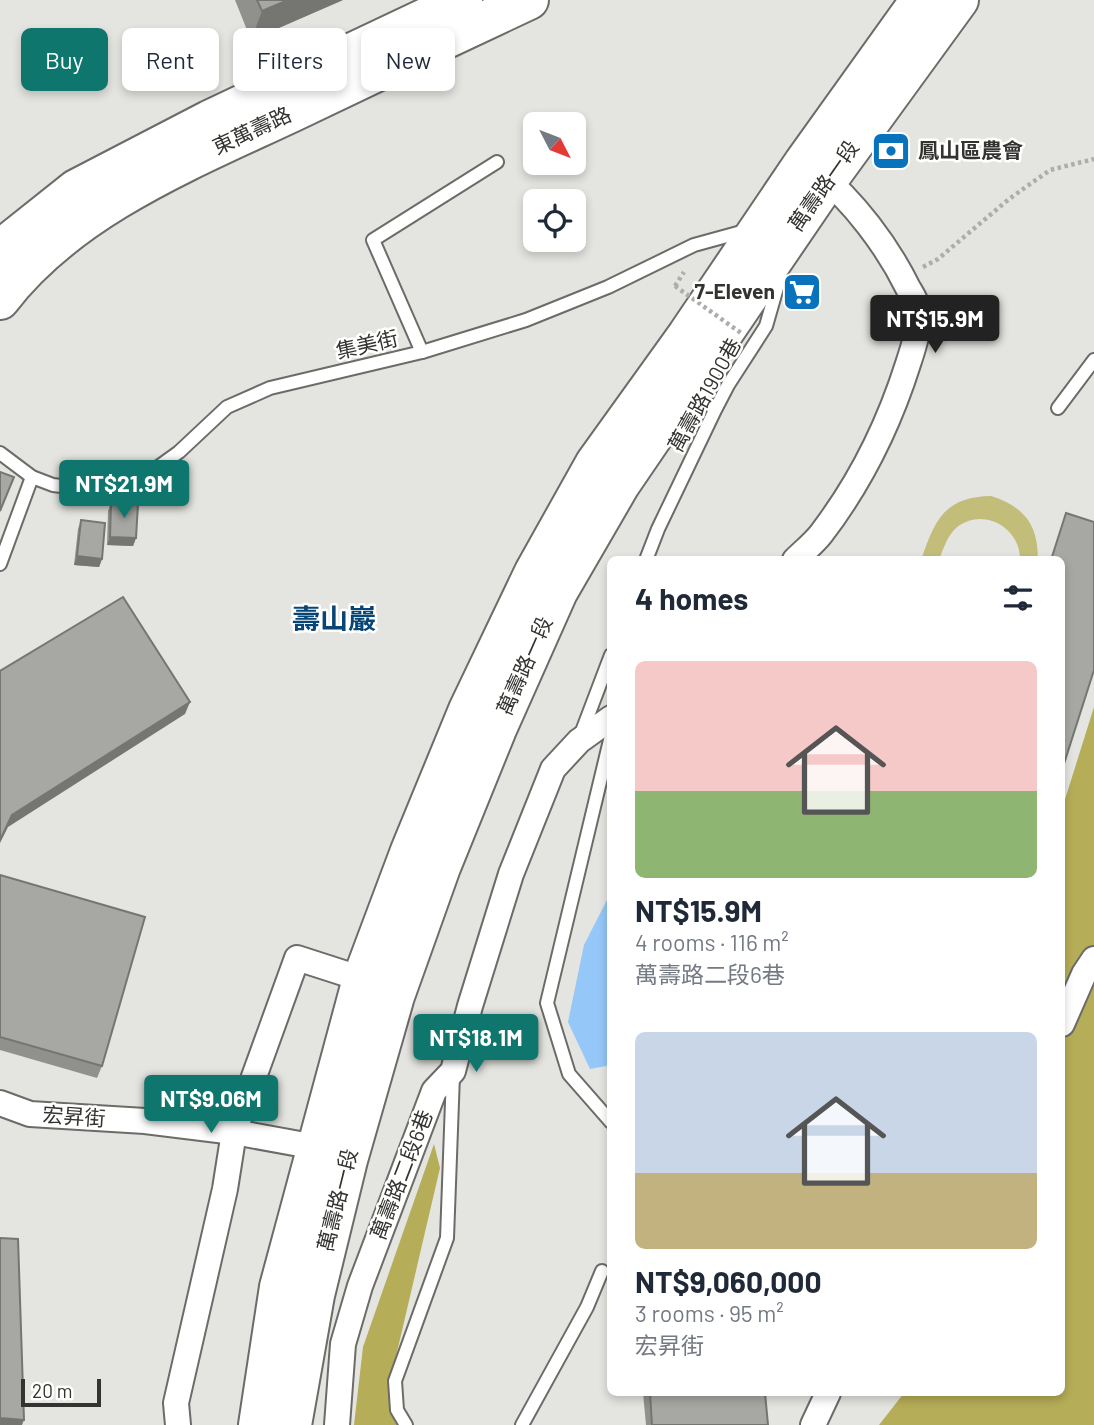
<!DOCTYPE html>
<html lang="en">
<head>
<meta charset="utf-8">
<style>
  :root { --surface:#fff; --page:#f6f6f7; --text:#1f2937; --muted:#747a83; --accent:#0f766e }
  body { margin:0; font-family:Barlow,"Noto Sans TC",sans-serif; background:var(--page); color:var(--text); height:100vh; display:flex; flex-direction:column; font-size:26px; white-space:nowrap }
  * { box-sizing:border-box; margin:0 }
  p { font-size:23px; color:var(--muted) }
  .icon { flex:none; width:38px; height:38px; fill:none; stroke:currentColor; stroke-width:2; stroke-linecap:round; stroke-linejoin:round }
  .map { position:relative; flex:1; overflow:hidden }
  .drawer { position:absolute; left:607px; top:556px; width:458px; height:840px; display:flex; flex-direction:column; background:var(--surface); border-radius:10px; box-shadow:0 4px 10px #0003 }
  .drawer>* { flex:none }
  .guide { position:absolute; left:21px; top:28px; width:481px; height:63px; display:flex; gap:14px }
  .needle { width:46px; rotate:132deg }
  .tools { position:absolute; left:523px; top:112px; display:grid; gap:14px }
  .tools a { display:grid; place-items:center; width:63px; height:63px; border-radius:10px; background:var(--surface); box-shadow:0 4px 10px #0003; font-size:35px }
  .scale { position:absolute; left:21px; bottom:18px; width:80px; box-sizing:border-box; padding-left:7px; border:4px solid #333332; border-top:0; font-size:19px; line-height:24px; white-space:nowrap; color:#333332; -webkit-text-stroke:5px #fffffe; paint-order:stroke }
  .price { position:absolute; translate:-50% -60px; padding:0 16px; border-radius:7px; background:var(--accent); color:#fff; font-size:23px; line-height:46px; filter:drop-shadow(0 2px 4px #0008) }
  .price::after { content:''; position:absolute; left:50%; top:42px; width:21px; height:16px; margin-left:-10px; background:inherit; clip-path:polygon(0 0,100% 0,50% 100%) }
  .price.on { background:#222; color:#fff }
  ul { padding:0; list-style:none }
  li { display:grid; align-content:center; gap:14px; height:371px; padding:0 28px }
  li span { display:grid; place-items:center; height:217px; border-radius:10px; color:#555 }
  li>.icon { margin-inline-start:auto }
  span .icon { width:126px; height:126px; fill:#fffc; stroke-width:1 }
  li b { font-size:30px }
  h2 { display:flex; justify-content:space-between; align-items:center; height:84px; padding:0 28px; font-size:30px }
  .pill { padding:0 24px; border-radius:10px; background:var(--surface); box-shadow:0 4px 10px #0003; font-size:24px; line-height:63px }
  .pill.on { background:var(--accent); color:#fff }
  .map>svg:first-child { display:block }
</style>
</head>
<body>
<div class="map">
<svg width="1094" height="1425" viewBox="0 0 1094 1425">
  <rect width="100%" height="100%" fill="#e4e4e0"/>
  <path fill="#c3bd7a" d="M 991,496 C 1025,507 1038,525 1038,560 L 1020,560 C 1021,526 979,505 954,530 C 946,539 943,550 939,560 L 921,560 C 935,520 944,497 991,496 Z"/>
  <g fill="#b5ad57">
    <polygon points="1094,707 1094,1425 879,1425 904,1393 1062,1393 1062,809"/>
    <polygon points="434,1144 440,1168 390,1382 397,1425 354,1425 363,1347"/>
  </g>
  <polygon fill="#95c7f8" points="609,896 611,896 611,1065 590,1069 568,1022 584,945"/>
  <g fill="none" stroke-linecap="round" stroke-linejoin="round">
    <g stroke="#6c6b68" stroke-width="16">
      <g id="lane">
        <polyline points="422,352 373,240 497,162"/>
        <polyline points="1058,408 1094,360"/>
        <polyline points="0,453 32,477 53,485 78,488 126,481 154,470 179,452 227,407 270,388 422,352 526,320 608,287 694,245 745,231"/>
        <polyline points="646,560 658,529 715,410 728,385 766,326 780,277"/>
        <polyline points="0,564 32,477"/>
        <polyline points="581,734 611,655"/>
        <polyline points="611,736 547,1003 569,1074 611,1122"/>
        <polyline points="406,1425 397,1410 395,1381 447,1238 453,1075"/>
        <polyline points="522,1425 587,1307 602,1271"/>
      </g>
    </g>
    <g stroke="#6c6b68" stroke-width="28">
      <g id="street">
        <path d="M 795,560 C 804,551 814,543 821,534 C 860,483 889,424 908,364 C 914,346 921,325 917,307 C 916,300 911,293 908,288 C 888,247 853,200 817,172"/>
        <polyline points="1062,1024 1084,974 1094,959"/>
        <polyline points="0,1103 30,1114 145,1121 234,1132 316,1147"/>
        <polyline points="178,1425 176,1403 225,1189 234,1132 297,958 362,979"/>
        <polyline points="337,1425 343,1344 360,1286 434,1091 453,1071 470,1006 511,874 553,769 579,741 611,718"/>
        <polyline points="813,1425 828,1393"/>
      </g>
    </g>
    <g stroke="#6c6b68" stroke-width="42">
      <g id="primary">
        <polyline points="0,253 7,244 76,189 209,120 463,0"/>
        <path d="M 0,300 C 70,208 191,160 293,112 C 372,74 450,37 529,0"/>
        <polyline points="258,1425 279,1287 362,979 410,851 468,710 534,572 595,463 687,335 804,162 920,0"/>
        <polyline points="292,1425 315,1295 348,1160 395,996 441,867 497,729 558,592 620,485 828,180 959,0"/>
      </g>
    </g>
    <g stroke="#adadaa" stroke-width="4.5" stroke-dasharray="3.5 3.5" stroke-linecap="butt">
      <polyline points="923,267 938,259 1009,199 1050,170 1094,159"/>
      <polyline points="675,286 684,272"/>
    </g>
    <use href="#lane" stroke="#fff" stroke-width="12"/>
    <use href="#street" stroke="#fff" stroke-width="24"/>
    <use href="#primary" stroke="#fff" stroke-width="38"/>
    <polyline stroke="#adadaa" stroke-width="4.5" stroke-dasharray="3.5 3.5" stroke-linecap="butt" points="675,286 741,333"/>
  </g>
  <g fill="#90908c">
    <polygon points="235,0 343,0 251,40"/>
    <polygon points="111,503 136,538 133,546 107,545 108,511"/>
    <polygon points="81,520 102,559 99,567 74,565 78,529"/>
    <polygon points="0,875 102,1066 97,1078 0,1050"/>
    <polygon points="643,1393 765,1393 768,1425 646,1425"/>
  </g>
  <g fill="#757572">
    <polygon points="288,0 343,0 251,40 262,11"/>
    <polygon points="110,537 136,538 133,546 107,545"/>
    <polygon points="77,556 102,559 99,567 74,565"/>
    <polygon points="190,702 185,714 8,827 0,843 0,840 12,815"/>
    <polygon points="0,1418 24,1420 22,1425 0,1425"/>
  </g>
  <g fill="#a7a7a3" stroke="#757572" stroke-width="2">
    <polygon points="257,0 288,0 262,11"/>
    <polygon points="0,472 14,477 0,511"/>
    <polygon points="111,503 138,504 136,538 110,537"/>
    <polygon points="1066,513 1094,522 1094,670 1062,770 1062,560 1051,560"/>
    <polygon points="81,520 105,523 102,559 77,556"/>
    <polygon points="123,597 190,702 12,815 0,840 0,671"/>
    <polygon points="0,875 145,917 102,1066 0,1037"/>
    <polygon points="0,1238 18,1239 24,1420 0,1418"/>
    <polygon points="650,1393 765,1393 768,1425 652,1425"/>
  </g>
  <defs>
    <g id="bank-square" transform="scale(2.0125)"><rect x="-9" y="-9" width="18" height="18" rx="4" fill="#0872bd" stroke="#fffffe"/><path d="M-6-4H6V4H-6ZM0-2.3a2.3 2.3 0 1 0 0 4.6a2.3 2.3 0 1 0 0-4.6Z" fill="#fff"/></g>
    <g id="supermarket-square" transform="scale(2.0125)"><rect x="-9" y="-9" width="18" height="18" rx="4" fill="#0872bd" stroke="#fffffe"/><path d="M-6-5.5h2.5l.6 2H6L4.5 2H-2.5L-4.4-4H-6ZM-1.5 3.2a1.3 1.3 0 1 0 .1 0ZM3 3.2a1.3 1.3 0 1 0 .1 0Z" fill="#fff"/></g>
  </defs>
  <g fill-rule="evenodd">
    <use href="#bank-square" x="891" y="151"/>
    <use href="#supermarket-square" x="802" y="292"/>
  </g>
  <g text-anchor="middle" stroke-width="5" stroke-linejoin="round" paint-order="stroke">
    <g font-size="21" fill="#333332" stroke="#fffffe">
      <text transform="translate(252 131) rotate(-25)" y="7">東萬壽路</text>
      <text transform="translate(824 186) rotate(-55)" y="7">萬壽路一段</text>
      <text transform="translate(367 345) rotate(-13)" y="7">集美街</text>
      <text transform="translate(705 395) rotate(-61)" y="7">萬壽路1900巷</text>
      <text transform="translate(525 666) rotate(-66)" y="7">萬壽路一段</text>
      <text transform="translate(74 1117) rotate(4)" y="7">宏昇街</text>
      <text transform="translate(402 1175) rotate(-69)" y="7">萬壽路二段6巷</text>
      <text transform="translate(338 1200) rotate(-76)" y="7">萬壽路一段</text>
    </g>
    <g font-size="21" font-weight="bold" fill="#333332" stroke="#fffffe" text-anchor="start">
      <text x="918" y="158">鳳山區農會</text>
      <text x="775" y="299" text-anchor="end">7-Eleven</text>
    </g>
    <g font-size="28" font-weight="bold" fill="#064575" stroke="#fffffe">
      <text x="334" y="629">壽山巖</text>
    </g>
  </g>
</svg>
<div class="tools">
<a><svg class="needle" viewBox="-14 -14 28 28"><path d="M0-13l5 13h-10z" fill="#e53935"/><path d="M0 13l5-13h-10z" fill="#747a83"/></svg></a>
<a><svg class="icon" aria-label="locate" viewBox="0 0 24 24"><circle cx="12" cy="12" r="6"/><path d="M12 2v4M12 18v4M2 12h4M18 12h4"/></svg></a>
</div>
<div class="scale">20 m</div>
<b class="price on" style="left:935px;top:355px">NT$15.9M</b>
<b class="price" style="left:124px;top:520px">NT$21.9M</b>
<b class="price" style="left:476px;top:1074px">NT$18.1M</b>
<b class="price" style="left:211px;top:1135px">NT$9.06M</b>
<div class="guide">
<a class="pill on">Buy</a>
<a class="pill">Rent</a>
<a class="pill">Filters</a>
<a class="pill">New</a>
</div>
<section class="drawer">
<h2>4 homes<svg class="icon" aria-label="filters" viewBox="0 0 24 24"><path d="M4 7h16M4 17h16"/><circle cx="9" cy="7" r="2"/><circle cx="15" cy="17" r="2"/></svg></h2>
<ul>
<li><span style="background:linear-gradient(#f6c9c9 60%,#8fb573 0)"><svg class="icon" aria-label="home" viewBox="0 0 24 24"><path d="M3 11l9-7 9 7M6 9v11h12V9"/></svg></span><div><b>NT$15.9M</b><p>4 rooms · 116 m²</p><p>萬壽路二段6巷</p></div></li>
<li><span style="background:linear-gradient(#c9d6e8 65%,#c2b280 0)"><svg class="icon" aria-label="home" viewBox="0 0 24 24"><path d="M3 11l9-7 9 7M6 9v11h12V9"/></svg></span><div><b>NT$9,060,000</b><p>3 rooms · 95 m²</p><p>宏昇街</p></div></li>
</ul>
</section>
</div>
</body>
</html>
